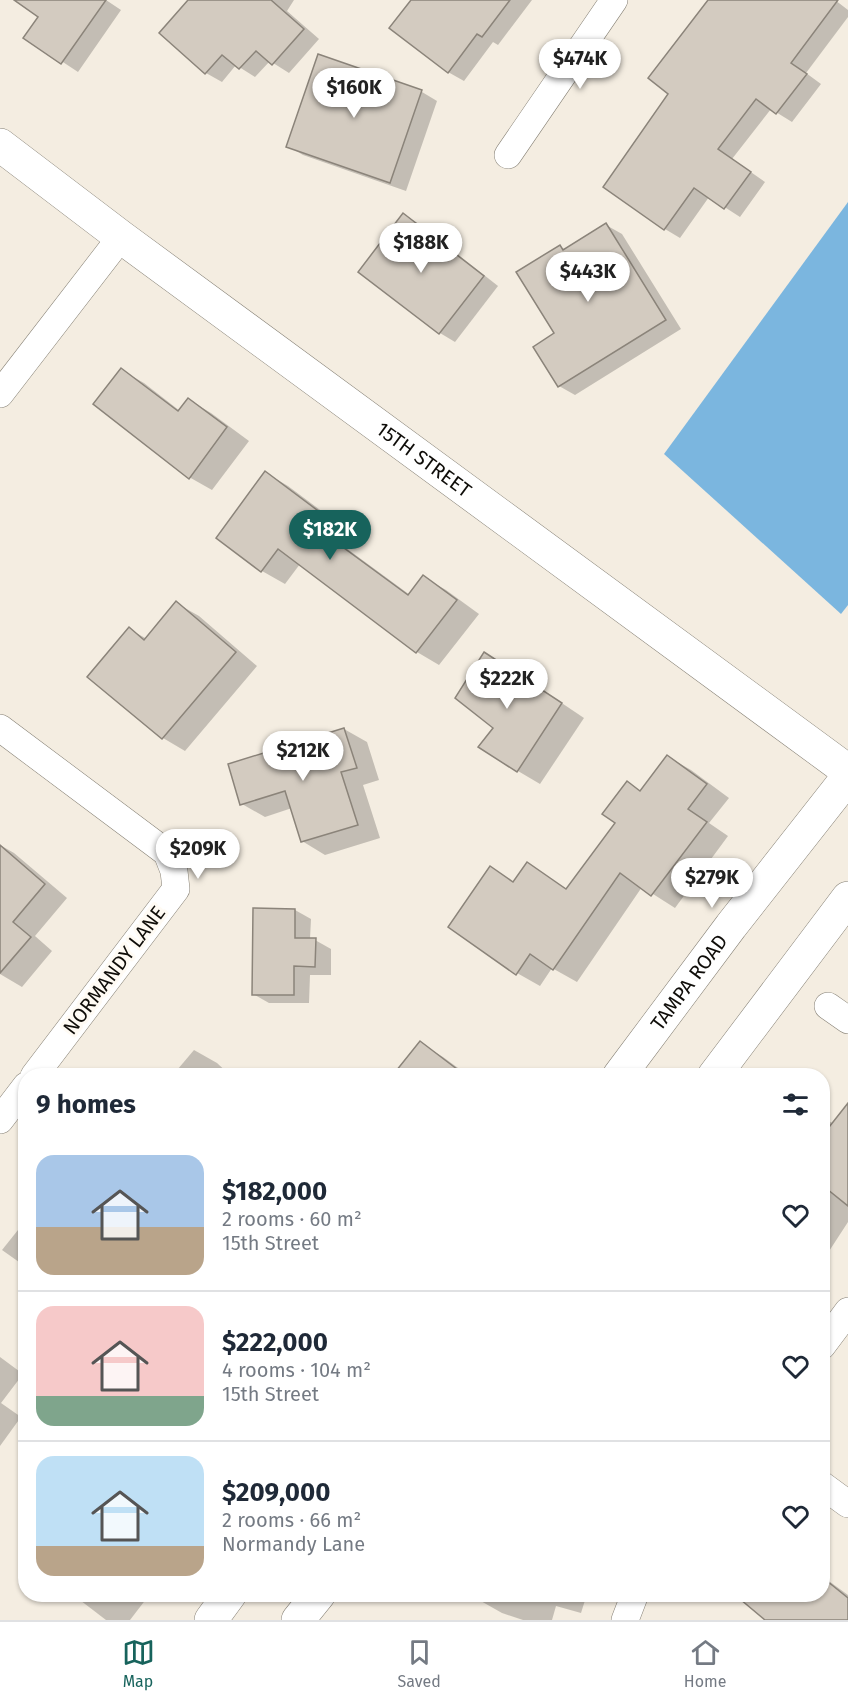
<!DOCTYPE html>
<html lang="en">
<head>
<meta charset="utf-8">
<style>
  :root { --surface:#fff; --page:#f2f2f3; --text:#1f2937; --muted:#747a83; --line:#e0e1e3; --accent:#17635c }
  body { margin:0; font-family:"Fira Sans",sans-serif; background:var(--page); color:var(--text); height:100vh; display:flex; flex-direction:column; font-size:22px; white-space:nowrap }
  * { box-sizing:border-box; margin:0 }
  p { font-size:20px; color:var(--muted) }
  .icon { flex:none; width:33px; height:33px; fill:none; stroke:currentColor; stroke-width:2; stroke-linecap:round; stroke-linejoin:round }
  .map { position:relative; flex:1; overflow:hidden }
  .sheet { position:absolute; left:18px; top:1068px; width:812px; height:534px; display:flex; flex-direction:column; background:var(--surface); border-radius:24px; box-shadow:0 2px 4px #0004 }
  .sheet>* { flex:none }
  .price { position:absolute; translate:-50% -51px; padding:0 14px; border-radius:21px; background:#fff; color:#222; font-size:20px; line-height:39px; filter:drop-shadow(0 2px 3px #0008) }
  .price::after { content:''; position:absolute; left:50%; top:36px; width:18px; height:14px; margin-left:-9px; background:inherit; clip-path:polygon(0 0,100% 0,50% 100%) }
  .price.active { background:var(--accent); color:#fff }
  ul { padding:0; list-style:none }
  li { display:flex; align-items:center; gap:18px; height:150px; padding:0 18px }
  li+li { border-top:2px solid var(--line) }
  li span { display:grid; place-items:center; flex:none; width:168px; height:120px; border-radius:18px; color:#555 }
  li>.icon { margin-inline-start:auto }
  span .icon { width:72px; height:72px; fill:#fffc; stroke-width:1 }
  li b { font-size:26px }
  h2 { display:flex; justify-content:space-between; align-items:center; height:72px; padding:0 18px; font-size:26px }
  .menu { display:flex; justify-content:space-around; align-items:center; height:84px; border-top:2px solid var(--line); background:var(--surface); font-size:16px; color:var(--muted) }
  .menu a { display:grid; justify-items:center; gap:3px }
  .menu .active { color:var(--accent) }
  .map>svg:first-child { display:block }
</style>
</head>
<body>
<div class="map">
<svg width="848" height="1620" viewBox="0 0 848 1620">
  <rect width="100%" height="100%" fill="#f4ede1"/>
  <polygon fill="#7bb6df" points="848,202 848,605 841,614 664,454"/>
  <g fill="#0003">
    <polygon points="17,0 106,0 121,10 78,72 25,37 40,16"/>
    <polygon points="190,0 294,0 287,11 319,39 289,73 270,61 255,77 236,65 222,82 206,73"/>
    <polygon points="413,0 532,0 498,45 493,42 464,81 448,72"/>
    <polygon points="710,0 835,0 848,10 848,17 806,73 821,84 792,122 771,109 732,159 765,182 740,217 709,197 680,238 665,229 670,94"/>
    <polygon points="319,56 422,92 437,101 406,191 303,155 288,146"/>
    <polygon points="404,215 419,224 498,286 455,342 440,333 360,272"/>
    <polygon points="606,225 622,234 681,329 575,395 559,386 556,334 560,247 566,250"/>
    <polygon points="121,370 144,383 180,411 189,400 211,413 249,441 212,490 189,477"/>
    <polygon points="266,473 288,486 355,536 346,548 410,595 423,577 446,590 479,614 439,665 417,652 300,564 285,584 262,571 218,538"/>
    <polygon points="176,603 199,616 257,666 185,751 163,738 129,629 147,639"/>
    <polygon points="485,654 508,667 584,718 540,784 518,771 495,728"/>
    <polygon points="344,729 367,742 379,780 363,785 380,838 325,855 302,841 292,808 265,817 242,804"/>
    <polygon points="668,757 691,770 729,798 709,823 728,836 675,908 642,887 577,982 552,968 540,986 517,973 490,868 515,883 527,864 567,889 617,823 627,783 642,792"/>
    <polygon points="0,845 14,853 67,898 35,936 52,951 22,987 0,974"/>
    <polygon points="295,910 311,919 310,939 315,940 331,949 331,975 310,975 309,1003 269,1003 253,994"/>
    <polygon points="420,1043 443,1057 469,1076 394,1076"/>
    <polygon points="194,1050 217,1063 231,1076 172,1076"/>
    <polygon points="848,1107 848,1222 822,1262 822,1117 834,1124"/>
    <polygon points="26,1220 26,1267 2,1250"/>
    <polygon points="0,1357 23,1374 1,1403 21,1417 0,1446"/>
    <polygon points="822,1576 848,1595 848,1620 765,1620 822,1594"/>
    <polygon points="72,1594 150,1594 130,1620 106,1620"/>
    <polygon points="481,1594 587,1594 581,1613 556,1606 552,1620 523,1620 502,1613 479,1600"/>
  </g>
  <g fill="#d3cbc0" stroke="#8b847a" stroke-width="1.5">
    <polygon points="14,0 106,0 61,64 23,38 38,17"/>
    <polygon points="188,0 271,0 304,29 272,65 256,51 239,69 222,55 205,74 159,33"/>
    <polygon points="411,0 510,0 482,37 477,34 448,73 389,28"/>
    <polygon points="708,0 838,0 791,63 807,74 776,114 756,99 718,149 751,172 724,209 694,188 664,230 603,187 668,94 648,78"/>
    <polygon points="318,54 422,90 390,183 286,147"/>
    <polygon points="403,213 484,276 439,334 358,272"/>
    <polygon points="606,223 666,320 558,387 533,347 554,333 516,272 560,245 563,250"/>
    <polygon points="121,368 178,411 188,398 227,427 189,479 93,404"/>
    <polygon points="265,471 333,522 325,534 408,595 423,575 457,600 416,653 278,549 261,572 216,538"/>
    <polygon points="176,601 236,652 162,739 87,677 129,627 144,640"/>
    <polygon points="484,652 562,703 517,772 478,747 493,728 455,698"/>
    <polygon points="344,728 357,768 341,772 358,825 301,842 285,791 240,805 228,764"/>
    <polygon points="667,755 707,784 688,809 707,822 651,896 620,873 553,970 530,954 516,975 448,927 490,866 513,882 527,862 566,889 615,823 602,814 627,781 640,791"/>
    <polygon points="0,845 45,884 13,922 31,937 0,973"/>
    <polygon points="253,908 295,909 295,938 316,938 315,967 294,966 294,995 252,995"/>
    <polygon points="420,1041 466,1076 392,1076"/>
    <polygon points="848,1103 848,1206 822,1185 822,1136"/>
    <polygon points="822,1577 848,1598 848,1620 765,1620 734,1594 822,1594"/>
  </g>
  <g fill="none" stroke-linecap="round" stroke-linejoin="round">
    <g stroke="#868075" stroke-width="28">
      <g id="minor">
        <polyline points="508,155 614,0"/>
        <polyline points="0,394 121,237"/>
        <polyline points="0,728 167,853 174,871 176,889 34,1076"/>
        <polyline points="828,1006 848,1020"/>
        <polyline points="0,1120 26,1086"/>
        <polyline points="822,1346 848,1311"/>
        <polyline points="822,1485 848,1504"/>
        <polyline points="625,1620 635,1594"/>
      </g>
    </g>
    <g stroke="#868075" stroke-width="34">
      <g id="tertiary">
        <path id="s1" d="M 0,145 L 121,237 L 848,771"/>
      </g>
    </g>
    <g stroke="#868075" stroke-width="34">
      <g id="secondary">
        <path id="s2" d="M 619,1076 L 731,926 L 848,777"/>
        <polyline points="714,1076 848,898"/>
        <polyline points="211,1620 230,1594"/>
        <polyline points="298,1620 319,1594"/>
      </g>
    </g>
    <use href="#minor" stroke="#fff" stroke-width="27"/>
    <use href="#tertiary" stroke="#fff" stroke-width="33"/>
    <use href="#secondary" stroke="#fff" stroke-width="33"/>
  </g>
  <g text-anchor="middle" stroke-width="6" stroke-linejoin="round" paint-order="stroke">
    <g font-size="20" fill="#0f0d09" stroke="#fffbf4">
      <text dy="7" stroke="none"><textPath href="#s1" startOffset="528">15TH STREET</textPath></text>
      <text transform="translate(114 970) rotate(-53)" y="7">NORMANDY LANE</text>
      <text dy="7" stroke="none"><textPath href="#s2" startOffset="117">TAMPA ROAD</textPath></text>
    </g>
  </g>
</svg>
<b class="price" style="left:580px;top:90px">$474K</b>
<b class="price" style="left:354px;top:119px">$160K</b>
<b class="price" style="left:421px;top:274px">$188K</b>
<b class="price" style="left:588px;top:303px">$443K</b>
<b class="price active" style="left:330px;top:561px">$182K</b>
<b class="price" style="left:507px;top:710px">$222K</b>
<b class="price" style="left:303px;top:782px">$212K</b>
<b class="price" style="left:198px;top:880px">$209K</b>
<b class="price" style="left:712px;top:909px">$279K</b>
<section class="sheet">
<h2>9 homes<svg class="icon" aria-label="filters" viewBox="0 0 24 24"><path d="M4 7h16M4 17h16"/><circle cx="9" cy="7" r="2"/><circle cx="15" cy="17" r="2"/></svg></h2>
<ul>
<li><span style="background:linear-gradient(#a9c7e8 60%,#b9a48a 0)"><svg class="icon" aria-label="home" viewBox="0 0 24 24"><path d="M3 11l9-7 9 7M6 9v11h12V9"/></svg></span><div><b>$182,000</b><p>2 rooms · 60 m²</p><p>15th Street</p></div><svg class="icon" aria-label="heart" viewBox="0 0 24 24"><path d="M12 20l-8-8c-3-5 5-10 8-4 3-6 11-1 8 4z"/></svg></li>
<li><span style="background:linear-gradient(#f6c9c9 75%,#7fa58c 0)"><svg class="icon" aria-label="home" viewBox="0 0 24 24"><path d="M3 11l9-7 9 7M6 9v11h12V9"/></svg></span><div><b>$222,000</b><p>4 rooms · 104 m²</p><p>15th Street</p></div><svg class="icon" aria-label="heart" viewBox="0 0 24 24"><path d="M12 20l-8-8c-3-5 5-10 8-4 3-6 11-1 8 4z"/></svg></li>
<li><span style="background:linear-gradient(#bfe0f5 75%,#b9a48a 0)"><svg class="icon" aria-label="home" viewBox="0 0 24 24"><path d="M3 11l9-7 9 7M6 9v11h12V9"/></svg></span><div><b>$209,000</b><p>2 rooms · 66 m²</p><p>Normandy Lane</p></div><svg class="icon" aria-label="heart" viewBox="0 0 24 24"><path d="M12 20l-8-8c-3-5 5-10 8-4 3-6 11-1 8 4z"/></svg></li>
</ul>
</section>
</div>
<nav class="menu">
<a class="active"><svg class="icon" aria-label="map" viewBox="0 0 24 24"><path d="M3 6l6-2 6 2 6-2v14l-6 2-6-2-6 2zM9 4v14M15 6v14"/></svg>Map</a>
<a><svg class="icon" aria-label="saved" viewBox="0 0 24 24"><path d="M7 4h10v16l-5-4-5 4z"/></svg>Saved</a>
<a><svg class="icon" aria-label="home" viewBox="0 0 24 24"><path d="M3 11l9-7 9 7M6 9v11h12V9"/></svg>Home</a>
</nav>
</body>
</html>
